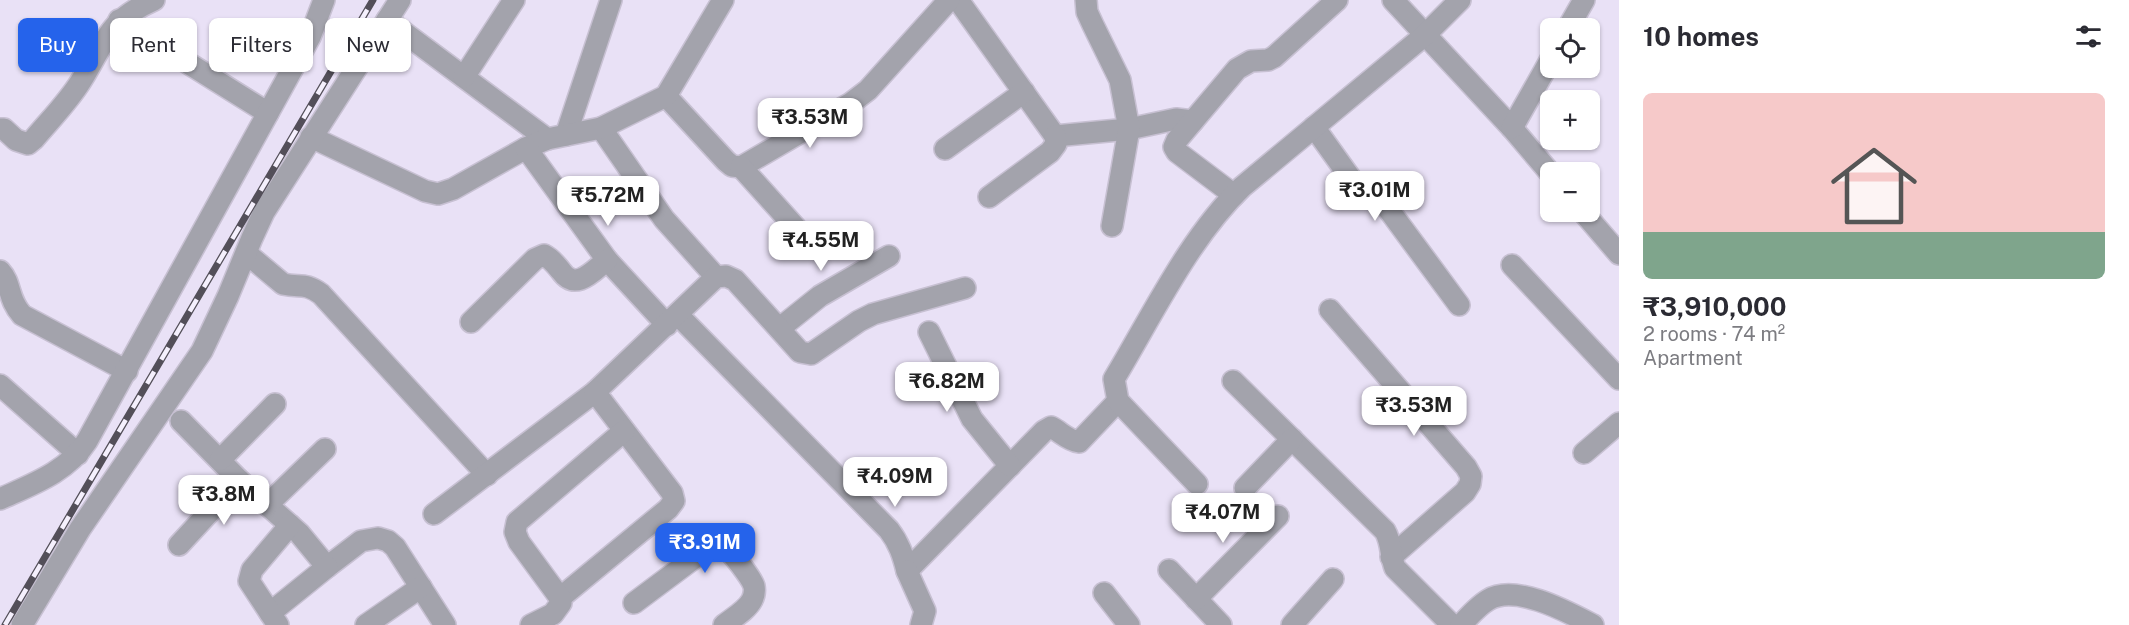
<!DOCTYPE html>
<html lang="en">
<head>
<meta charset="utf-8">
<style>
  :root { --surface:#fff; --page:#f7f7f7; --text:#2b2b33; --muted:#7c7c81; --line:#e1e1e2; --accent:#2563eb }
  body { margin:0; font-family:"Public Sans",sans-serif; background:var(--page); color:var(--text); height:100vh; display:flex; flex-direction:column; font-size:22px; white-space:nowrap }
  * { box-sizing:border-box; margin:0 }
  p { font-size:20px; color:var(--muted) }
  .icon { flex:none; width:33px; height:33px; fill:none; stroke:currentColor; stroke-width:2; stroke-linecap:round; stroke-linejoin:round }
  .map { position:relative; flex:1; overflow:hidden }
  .drawer { display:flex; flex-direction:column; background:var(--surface); width:510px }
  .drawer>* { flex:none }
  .hud { position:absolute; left:18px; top:18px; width:570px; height:54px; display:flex; gap:12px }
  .fabs { position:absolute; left:1540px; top:18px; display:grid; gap:12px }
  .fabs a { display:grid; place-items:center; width:60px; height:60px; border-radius:9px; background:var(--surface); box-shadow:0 2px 4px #0004; font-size:30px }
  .price { position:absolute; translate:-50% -51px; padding:0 14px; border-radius:12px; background:#fff; color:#222; font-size:20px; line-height:39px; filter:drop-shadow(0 2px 3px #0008) }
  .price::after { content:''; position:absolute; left:50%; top:36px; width:18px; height:14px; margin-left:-9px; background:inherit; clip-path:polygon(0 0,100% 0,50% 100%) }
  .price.selected { background:var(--accent); color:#fff }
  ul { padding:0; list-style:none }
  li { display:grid; align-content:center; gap:12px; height:318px; padding:0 24px }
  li+li { border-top:2px solid var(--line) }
  li span { display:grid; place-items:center; height:186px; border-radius:9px; color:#555 }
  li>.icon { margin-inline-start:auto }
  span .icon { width:108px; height:108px; fill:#fffc; stroke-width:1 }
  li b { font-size:26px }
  h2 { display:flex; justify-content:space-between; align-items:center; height:72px; padding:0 24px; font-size:26px }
  .chip { padding:0 21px; border-radius:9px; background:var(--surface); box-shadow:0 2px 4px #0004; font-size:21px; line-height:54px }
  .chip.selected { background:var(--accent); color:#fff }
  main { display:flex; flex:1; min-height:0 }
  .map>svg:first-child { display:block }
</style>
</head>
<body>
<main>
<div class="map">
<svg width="1619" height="625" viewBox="0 0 1619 625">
  <rect width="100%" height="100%" fill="#e9e1f6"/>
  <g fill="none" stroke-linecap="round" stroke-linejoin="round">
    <g stroke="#c7c0d2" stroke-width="24">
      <g id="minor">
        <polyline points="958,0 1055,136 1129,129 1176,119 1193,121"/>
        <polyline points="1086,0 1087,12 1093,25 1120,80 1129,129 1112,226"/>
        <polyline points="1393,0 1512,128 1551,174"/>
        <polyline points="119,20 268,113"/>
        <polyline points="387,20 547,139"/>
        <polyline points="1568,28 1584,0"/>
        <polyline points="464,77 514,0"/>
        <polyline points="666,96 726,161 732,166 741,167 851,103 868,90 949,0"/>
        <polyline points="1314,127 1362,194 1383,202 1459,305"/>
        <polyline points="601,128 664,219 716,277"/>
        <polyline points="1512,128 1551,59"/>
        <path d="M 0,129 L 4,129 L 16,140 L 28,144 L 34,139 C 50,120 68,102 81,81 C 106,41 107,21 154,0"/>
        <polyline points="566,135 611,0"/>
        <polyline points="311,137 425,191 438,194 453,189 526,148 547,139 601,128 666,96 723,0"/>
        <polyline points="526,148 607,260 667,325"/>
        <polyline points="945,149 1024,92"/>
        <polyline points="741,167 796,228"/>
        <polyline points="1234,195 1177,152 1174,147 1177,140 1237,69 1251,61 1268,60 1274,57 1337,0"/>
        <polyline points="989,197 1050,152 1056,144 1055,136"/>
        <polyline points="1583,212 1619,254"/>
        <path d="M 246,253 L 283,284 C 300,288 305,282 321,294 L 487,475"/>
        <polyline points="1512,265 1619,379"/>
        <path d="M 0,271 C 12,284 7,298 22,315 L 127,371"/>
        <polyline points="1330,310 1466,467 1471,476 1470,484 1465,492 1391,557"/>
        <path d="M 678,315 L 889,530 C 899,543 903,555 907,571 L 1044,431 L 1051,427 C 1061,432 1067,440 1079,442 L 1118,401"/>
        <path d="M 471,322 L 535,259 L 544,255 C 552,259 555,264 561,271 C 576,292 593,271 607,260"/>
        <polyline points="780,328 820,296 889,256"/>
        <polyline points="929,332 972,419 1010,466"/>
        <path d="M 1233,381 L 1385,531 C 1392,543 1390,555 1395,568 L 1452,625"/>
        <polyline points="0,385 78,454"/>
        <polyline points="181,421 239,480 299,533 327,567 361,541 378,538 388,541 395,547 445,625"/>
        <polyline points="1584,453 1619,423"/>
        <polyline points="220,460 275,404"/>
        <path d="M 1197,484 L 1118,401 L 1114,379 C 1152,316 1189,238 1242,187 L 1425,35 L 1460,0"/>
        <polyline points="1245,488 1292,439"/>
        <path d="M 0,499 C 33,484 67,472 87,441 L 310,37 L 324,0"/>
        <polyline points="267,505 325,449"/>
        <polyline points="434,514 595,392 716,277 726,276 735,280 800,352 811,354 859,321 873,314 965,288"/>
        <polyline points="179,545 239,480"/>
        <polyline points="1169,570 1221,625"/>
        <polyline points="907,571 925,611 921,625"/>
        <polyline points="1104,593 1129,625"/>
        <polyline points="560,598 668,509 674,501 672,493 595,392"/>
        <polyline points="1196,599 1278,516"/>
        <path d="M 634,603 L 709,547 C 713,546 718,544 723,546 C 730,549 752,579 754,586 C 755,591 754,596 752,600 C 747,610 733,618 724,625"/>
        <polyline points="270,613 327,567"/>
        <polyline points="22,625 80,529 202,351 228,296 252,238 264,212 400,0"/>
        <polyline points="278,625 249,581 252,570 290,525"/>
        <polyline points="366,625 421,587"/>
        <polyline points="531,625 553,614 561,603 560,598 519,542 515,532 517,522 624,431"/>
        <polyline points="1292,625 1333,579"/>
        <path d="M 1461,625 C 1469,616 1478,606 1488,600 C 1515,583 1568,612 1593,625"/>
      </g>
    </g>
    <use href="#minor" stroke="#a3a3ac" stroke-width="21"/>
    <g stroke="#534f59" stroke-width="7">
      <polyline id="rail" points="5,625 373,0"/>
    </g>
    <use href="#rail" stroke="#f5f0fd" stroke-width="4.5" stroke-dasharray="14" stroke-linecap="butt"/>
  </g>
</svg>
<div class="fabs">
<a><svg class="icon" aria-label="locate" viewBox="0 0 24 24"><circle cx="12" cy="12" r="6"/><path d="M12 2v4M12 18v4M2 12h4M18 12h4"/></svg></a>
<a>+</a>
<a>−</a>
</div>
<b class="price" style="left:810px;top:149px">₹3.53M</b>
<b class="price" style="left:1375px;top:222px">₹3.01M</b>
<b class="price" style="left:608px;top:227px">₹5.72M</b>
<b class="price" style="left:821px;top:272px">₹4.55M</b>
<b class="price" style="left:947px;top:413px">₹6.82M</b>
<b class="price" style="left:1414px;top:437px">₹3.53M</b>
<b class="price" style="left:895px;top:508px">₹4.09M</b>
<b class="price" style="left:224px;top:526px">₹3.8M</b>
<b class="price" style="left:1223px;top:544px">₹4.07M</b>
<b class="price selected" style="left:705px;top:574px">₹3.91M</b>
<div class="hud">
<a class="chip selected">Buy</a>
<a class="chip">Rent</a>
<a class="chip">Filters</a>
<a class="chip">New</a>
</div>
</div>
<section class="drawer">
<h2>10 homes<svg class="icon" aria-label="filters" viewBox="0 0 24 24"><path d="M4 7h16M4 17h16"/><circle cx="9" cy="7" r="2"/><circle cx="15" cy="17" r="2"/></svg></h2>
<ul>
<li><span style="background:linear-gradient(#f6c9c9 75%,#7fa58c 0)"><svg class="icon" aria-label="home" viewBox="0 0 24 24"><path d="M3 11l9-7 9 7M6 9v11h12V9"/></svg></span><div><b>₹3,910,000</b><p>2 rooms · 74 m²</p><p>Apartment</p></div></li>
</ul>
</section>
</main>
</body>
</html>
